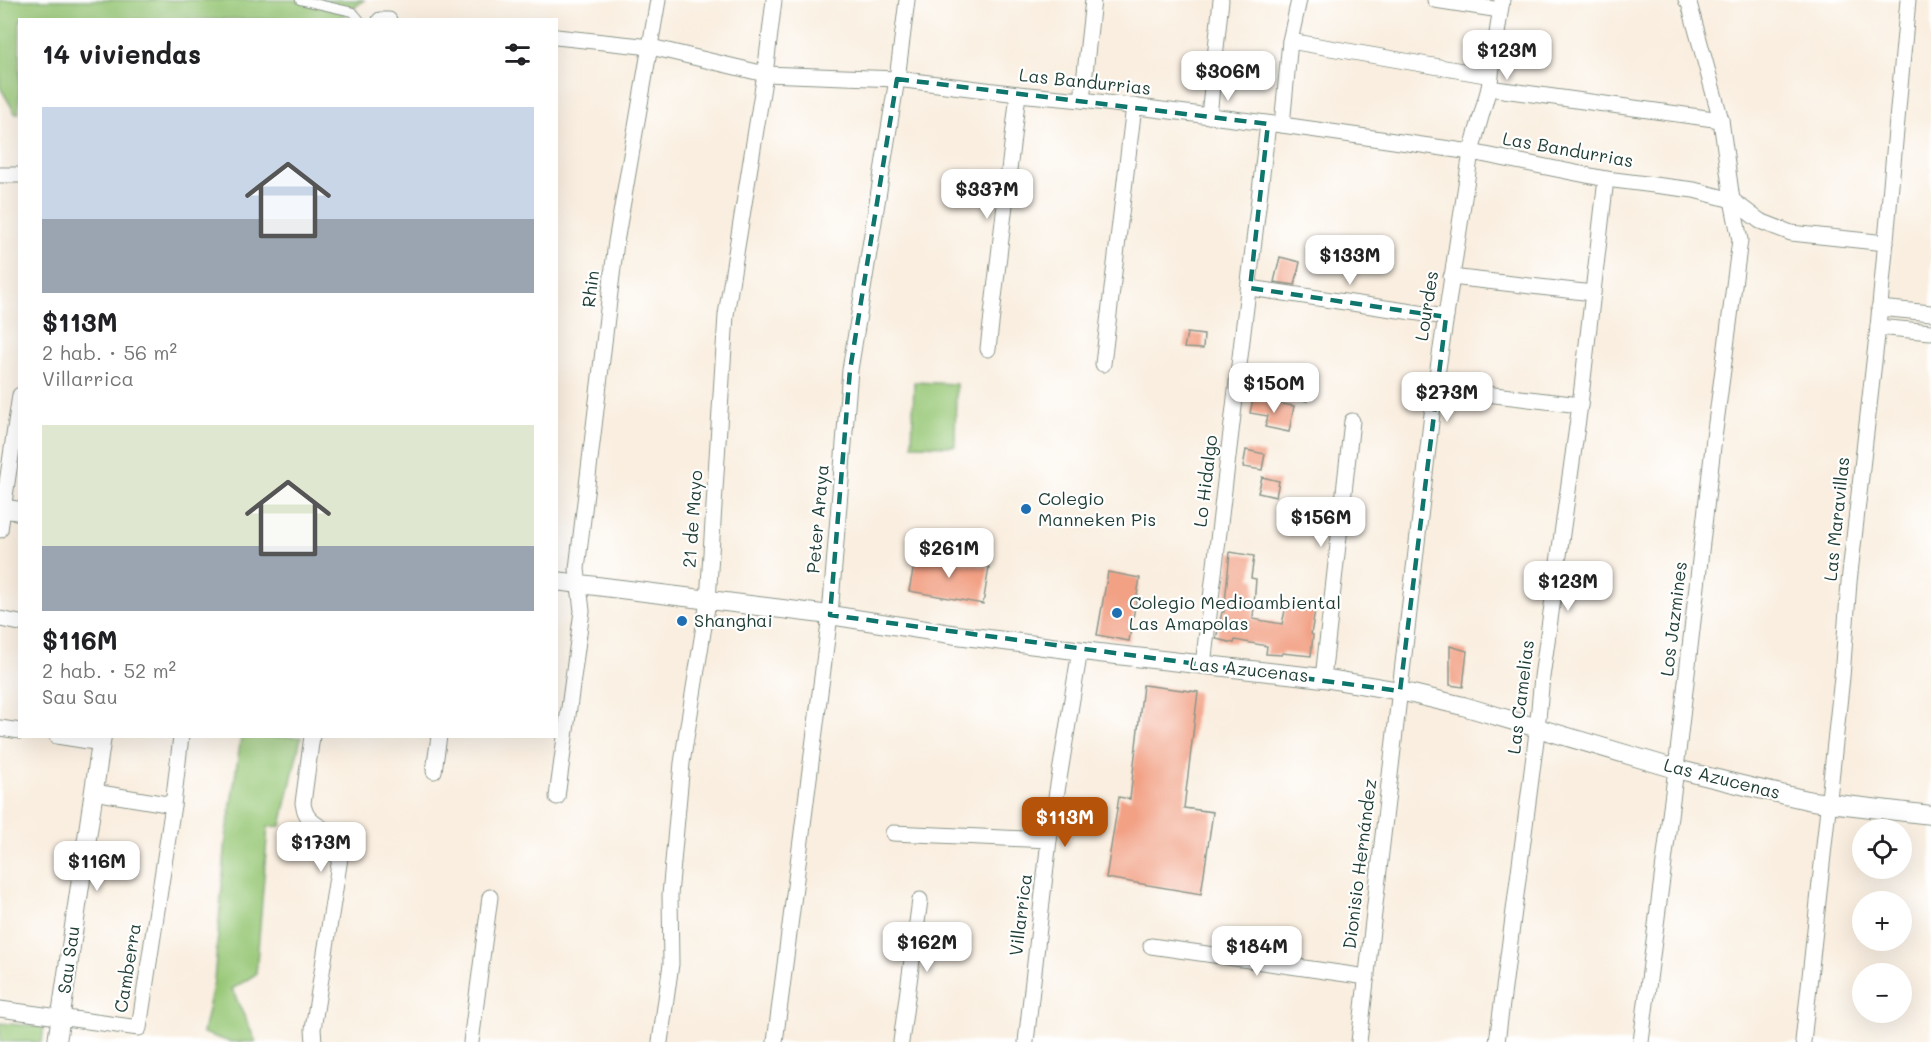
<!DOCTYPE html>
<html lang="es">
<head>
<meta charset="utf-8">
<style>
  :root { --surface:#fff; --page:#f2f2f2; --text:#202124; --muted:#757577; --accent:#b45309 }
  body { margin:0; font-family:Mali,sans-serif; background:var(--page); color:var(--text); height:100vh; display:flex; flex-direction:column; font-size:22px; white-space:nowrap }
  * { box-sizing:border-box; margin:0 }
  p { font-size:20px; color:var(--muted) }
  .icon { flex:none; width:33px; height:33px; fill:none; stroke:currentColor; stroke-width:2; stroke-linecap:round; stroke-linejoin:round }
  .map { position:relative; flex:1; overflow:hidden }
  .sheet { position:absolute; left:18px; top:18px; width:540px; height:720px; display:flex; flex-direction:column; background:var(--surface); border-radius:0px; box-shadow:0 6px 24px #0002 }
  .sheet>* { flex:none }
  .fabs { position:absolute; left:1852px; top:819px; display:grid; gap:12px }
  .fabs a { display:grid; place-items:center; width:60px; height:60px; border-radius:50%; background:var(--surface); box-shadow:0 6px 24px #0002; font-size:30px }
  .price { position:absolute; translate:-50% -51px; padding:0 14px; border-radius:12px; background:#fff; color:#222; font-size:20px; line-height:39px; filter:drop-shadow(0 2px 3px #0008) }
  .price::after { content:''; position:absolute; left:50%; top:36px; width:18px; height:14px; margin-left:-9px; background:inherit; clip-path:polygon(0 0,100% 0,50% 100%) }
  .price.current { background:var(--accent); color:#fff }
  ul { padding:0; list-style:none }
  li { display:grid; align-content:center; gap:12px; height:318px; padding:0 24px }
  li span { display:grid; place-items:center; height:186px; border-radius:0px; color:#555 }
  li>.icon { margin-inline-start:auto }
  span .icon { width:108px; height:108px; fill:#fffc; stroke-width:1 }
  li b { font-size:26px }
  h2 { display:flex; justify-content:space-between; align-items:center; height:72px; padding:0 24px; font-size:26px }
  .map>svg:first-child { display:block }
</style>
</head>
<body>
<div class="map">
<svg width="1931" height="1042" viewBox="0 0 1931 1042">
  <rect width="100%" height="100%" fill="#fff"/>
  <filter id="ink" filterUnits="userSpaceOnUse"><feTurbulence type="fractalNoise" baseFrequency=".0167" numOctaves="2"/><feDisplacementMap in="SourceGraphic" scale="12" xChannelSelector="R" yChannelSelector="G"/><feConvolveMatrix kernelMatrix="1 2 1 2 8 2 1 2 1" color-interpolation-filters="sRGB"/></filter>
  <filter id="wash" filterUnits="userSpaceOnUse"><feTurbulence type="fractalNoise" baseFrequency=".008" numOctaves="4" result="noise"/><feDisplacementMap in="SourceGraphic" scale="24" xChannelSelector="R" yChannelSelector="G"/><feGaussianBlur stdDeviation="1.35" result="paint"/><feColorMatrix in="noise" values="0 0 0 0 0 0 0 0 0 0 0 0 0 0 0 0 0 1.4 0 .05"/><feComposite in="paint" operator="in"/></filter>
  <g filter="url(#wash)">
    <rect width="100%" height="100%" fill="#f9eedf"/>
    <g fill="#97c776" stroke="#5b8255" stroke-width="1.5">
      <polygon points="0,0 364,0 340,19 20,20 19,113 15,113 0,87"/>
      <polygon points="914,382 956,384 955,446 912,445"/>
      <polygon points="241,737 301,737 281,826 268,827 256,974 232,989 256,1042 230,1042 203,1033 214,981 226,838"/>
      <polygon points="0,1023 44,1027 42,1042 0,1042"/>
    </g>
    <g id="blocks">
      <g fill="#f2a185">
        <polygon points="1280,257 1300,262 1295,285 1274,282"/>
        <polygon points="1187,333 1204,335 1203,349 1184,348"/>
        <polygon points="1296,381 1311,385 1307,401 1292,397"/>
        <polygon points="1253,399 1294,406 1289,432 1265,427 1268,416 1250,413"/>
        <polygon points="1246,450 1265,454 1262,470 1243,467"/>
        <polygon points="1262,477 1279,481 1276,497 1258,493"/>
        <polygon points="1230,552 1254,556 1251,578 1256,579 1253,619 1282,624 1286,606 1315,611 1311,634 1313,635 1311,656 1282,653 1282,655 1266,654 1267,646 1235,640 1234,643 1216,639 1222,612 1224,612"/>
        <polygon points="916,555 989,567 983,604 909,591"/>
        <polygon points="1108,572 1140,578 1129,641 1097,635"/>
        <polygon points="1450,646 1467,651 1463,687 1450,685"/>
        <polygon points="1143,685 1198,692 1184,808 1213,812 1201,894 1106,878 1119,797 1130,799"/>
      </g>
    </g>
  </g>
  <g filter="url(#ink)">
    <use href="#blocks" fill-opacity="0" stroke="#8c968a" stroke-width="1.5"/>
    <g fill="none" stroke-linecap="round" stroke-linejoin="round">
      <g stroke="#8c968a" stroke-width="10">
        <polyline id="service" points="300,0 353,12 360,20"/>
      </g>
      <g stroke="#8c968a" stroke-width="17">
        <g id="minor">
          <polyline points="1435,0 1500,10"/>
          <polyline points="380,20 389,20"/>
          <polyline points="556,37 651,47 765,74 897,79 1018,94 1082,100 1282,125 1471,152 1606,179 1694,190 1732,200 1760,221 1791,233 1886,243"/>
          <polyline points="1290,41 1491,76"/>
          <polyline points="1489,88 1721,120"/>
          <polyline points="1082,100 1093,0"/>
          <polyline points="1209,116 1221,0"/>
          <polyline points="1282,125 1290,41 1299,0"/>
          <polyline points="0,175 20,175"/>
          <polyline points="1451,277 1593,293"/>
          <polyline points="1250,288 1446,317"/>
          <polyline points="1879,308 1931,313"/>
          <polyline points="1878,327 1931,332"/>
          <polyline points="988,349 1018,94"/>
          <polyline points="1103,364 1134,106"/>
          <polyline points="1435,388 1580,405"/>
          <polyline points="0,530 20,395"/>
          <polyline points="0,619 20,623"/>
          <polyline points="1203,665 1268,124"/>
          <polyline points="1323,678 1352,421"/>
          <polyline points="0,728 20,731"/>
          <polyline points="57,736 101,743"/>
          <path d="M 312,736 L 303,803 C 307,834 337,820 340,858 L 313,1029 L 314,1042"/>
          <polyline points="434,771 439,736"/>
          <polyline points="94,792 173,805"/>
          <polyline points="557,797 582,611 577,569 616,242 658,0"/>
          <polyline points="893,833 1049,840"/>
          <polyline points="1151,946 1367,977"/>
          <polyline points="0,1009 139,1028 173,805 181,736"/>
          <polyline points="471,1042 490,897"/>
          <polyline points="660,1042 671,964 670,895 682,763 708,601 726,315 765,74 774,0"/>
          <polyline points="775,1042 830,615 850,370 897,79 907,0"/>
          <polyline points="901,1042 920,900"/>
          <polyline points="1026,1042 1049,840 1080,650"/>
          <polyline points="1359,1042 1435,388 1471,152 1489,88 1502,0"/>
          <polyline points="1497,1042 1536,740 1542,677 1580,405 1606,179"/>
          <polyline points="1641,1042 1676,769 1714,438 1740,240 1732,200 1721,120 1689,3 1686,0"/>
          <polyline points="1803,1042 1842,677 1849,582 1878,327 1908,0"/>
        </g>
      </g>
      <g stroke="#8c968a" stroke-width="20">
        <g id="tertiary">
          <polyline points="0,508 20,511"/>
          <polyline points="556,581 830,615 957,635 1099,653 1323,678 1400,691 1463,706 1676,769 1750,787 1812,801 1931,815"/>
          <polyline points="57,1042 102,736"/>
        </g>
      </g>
      <use href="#service" stroke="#fff" stroke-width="8"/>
      <use href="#minor" stroke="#fff" stroke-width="15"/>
      <use href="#tertiary" stroke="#fff" stroke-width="18"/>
    </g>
  </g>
  <path fill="none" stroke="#0f766e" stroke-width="4.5" stroke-dasharray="12 8" stroke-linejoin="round" d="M 897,79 L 1268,124 L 1250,288 L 1446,317 L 1400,691 L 830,615 L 850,370 Z"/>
  <g fill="#1f6fb2" stroke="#fff" stroke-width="2">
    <circle cx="1026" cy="509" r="6"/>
    <circle cx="1117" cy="613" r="6"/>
    <circle cx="682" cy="621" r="6"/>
  </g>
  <g text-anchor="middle" stroke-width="4.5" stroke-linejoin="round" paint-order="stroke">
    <g font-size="18" fill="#1f3d34" stroke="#fff">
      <text transform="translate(1085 82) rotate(6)" y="6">Las Bandurrias</text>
      <text transform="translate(1568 150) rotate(10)" y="6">Las Bandurrias</text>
      <text transform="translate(591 289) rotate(-83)" y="6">Rhin</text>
      <text transform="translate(1427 306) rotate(-81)" y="6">Lourdes</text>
      <text transform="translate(1206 481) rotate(-83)" y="6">Lo Hidalgo</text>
      <text transform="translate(693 519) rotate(-86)" y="6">21 de Mayo</text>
      <text transform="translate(818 519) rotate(-85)" y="6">Peter Araya</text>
      <text transform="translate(1837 519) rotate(-84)" y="6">Las Maravillas</text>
      <text transform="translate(1674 619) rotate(-83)" y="6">Los Jazmines</text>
      <text transform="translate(1249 670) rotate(6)" y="6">Las Azucenas</text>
      <text transform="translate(1521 697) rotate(-83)" y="6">Las Camelias</text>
      <text transform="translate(1722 779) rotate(14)" y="6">Las Azucenas</text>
      <text transform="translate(1360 864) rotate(-83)" y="6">Dionisio Hernández</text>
      <text transform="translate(1021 915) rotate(-83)" y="6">Villarrica</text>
      <text transform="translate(69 960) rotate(-82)" y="6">Sau Sau</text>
      <text transform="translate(128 968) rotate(-81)" y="6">Camberra</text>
    </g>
    <g font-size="18" fill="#1f3d34" stroke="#fff" text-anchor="start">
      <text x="1038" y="505">Colegio<tspan x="1038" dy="21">Manneken Pis</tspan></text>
      <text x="1129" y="609">Colegio Medioambiental<tspan x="1129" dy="21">Las Amapolas</tspan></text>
      <text x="694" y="627">Shanghai</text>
    </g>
  </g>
</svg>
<div class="fabs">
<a><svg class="icon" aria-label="locate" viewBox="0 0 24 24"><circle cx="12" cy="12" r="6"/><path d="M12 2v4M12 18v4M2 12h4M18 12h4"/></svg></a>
<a>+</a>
<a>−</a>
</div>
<b class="price" style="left:1507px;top:81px">$123M</b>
<b class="price" style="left:1228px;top:102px">$306M</b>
<b class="price" style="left:987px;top:220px">$337M</b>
<b class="price" style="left:1350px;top:286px">$133M</b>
<b class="price" style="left:1274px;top:414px">$150M</b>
<b class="price" style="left:1447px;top:423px">$273M</b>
<b class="price" style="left:1321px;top:548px">$156M</b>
<b class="price" style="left:949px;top:579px">$261M</b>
<b class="price" style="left:1568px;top:612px">$123M</b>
<b class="price current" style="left:1065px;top:848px">$113M</b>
<b class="price" style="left:321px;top:873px">$173M</b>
<b class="price" style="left:97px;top:892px">$116M</b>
<b class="price" style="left:927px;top:973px">$162M</b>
<b class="price" style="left:1257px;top:977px">$184M</b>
<section class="sheet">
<h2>14 viviendas<svg class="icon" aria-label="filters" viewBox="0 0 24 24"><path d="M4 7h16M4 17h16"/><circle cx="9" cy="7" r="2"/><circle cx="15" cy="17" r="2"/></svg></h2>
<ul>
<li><span style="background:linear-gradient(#c9d6e8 60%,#9aa5b1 0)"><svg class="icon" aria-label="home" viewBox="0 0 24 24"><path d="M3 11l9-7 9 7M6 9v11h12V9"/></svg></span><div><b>$113M</b><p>2 hab. · 56 m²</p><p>Villarrica</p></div></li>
<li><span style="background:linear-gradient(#dfe7d0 65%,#9aa5b1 0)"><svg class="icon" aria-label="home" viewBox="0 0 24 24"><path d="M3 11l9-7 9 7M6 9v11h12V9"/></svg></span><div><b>$116M</b><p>2 hab. · 52 m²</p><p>Sau Sau</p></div></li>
</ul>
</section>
</div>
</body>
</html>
